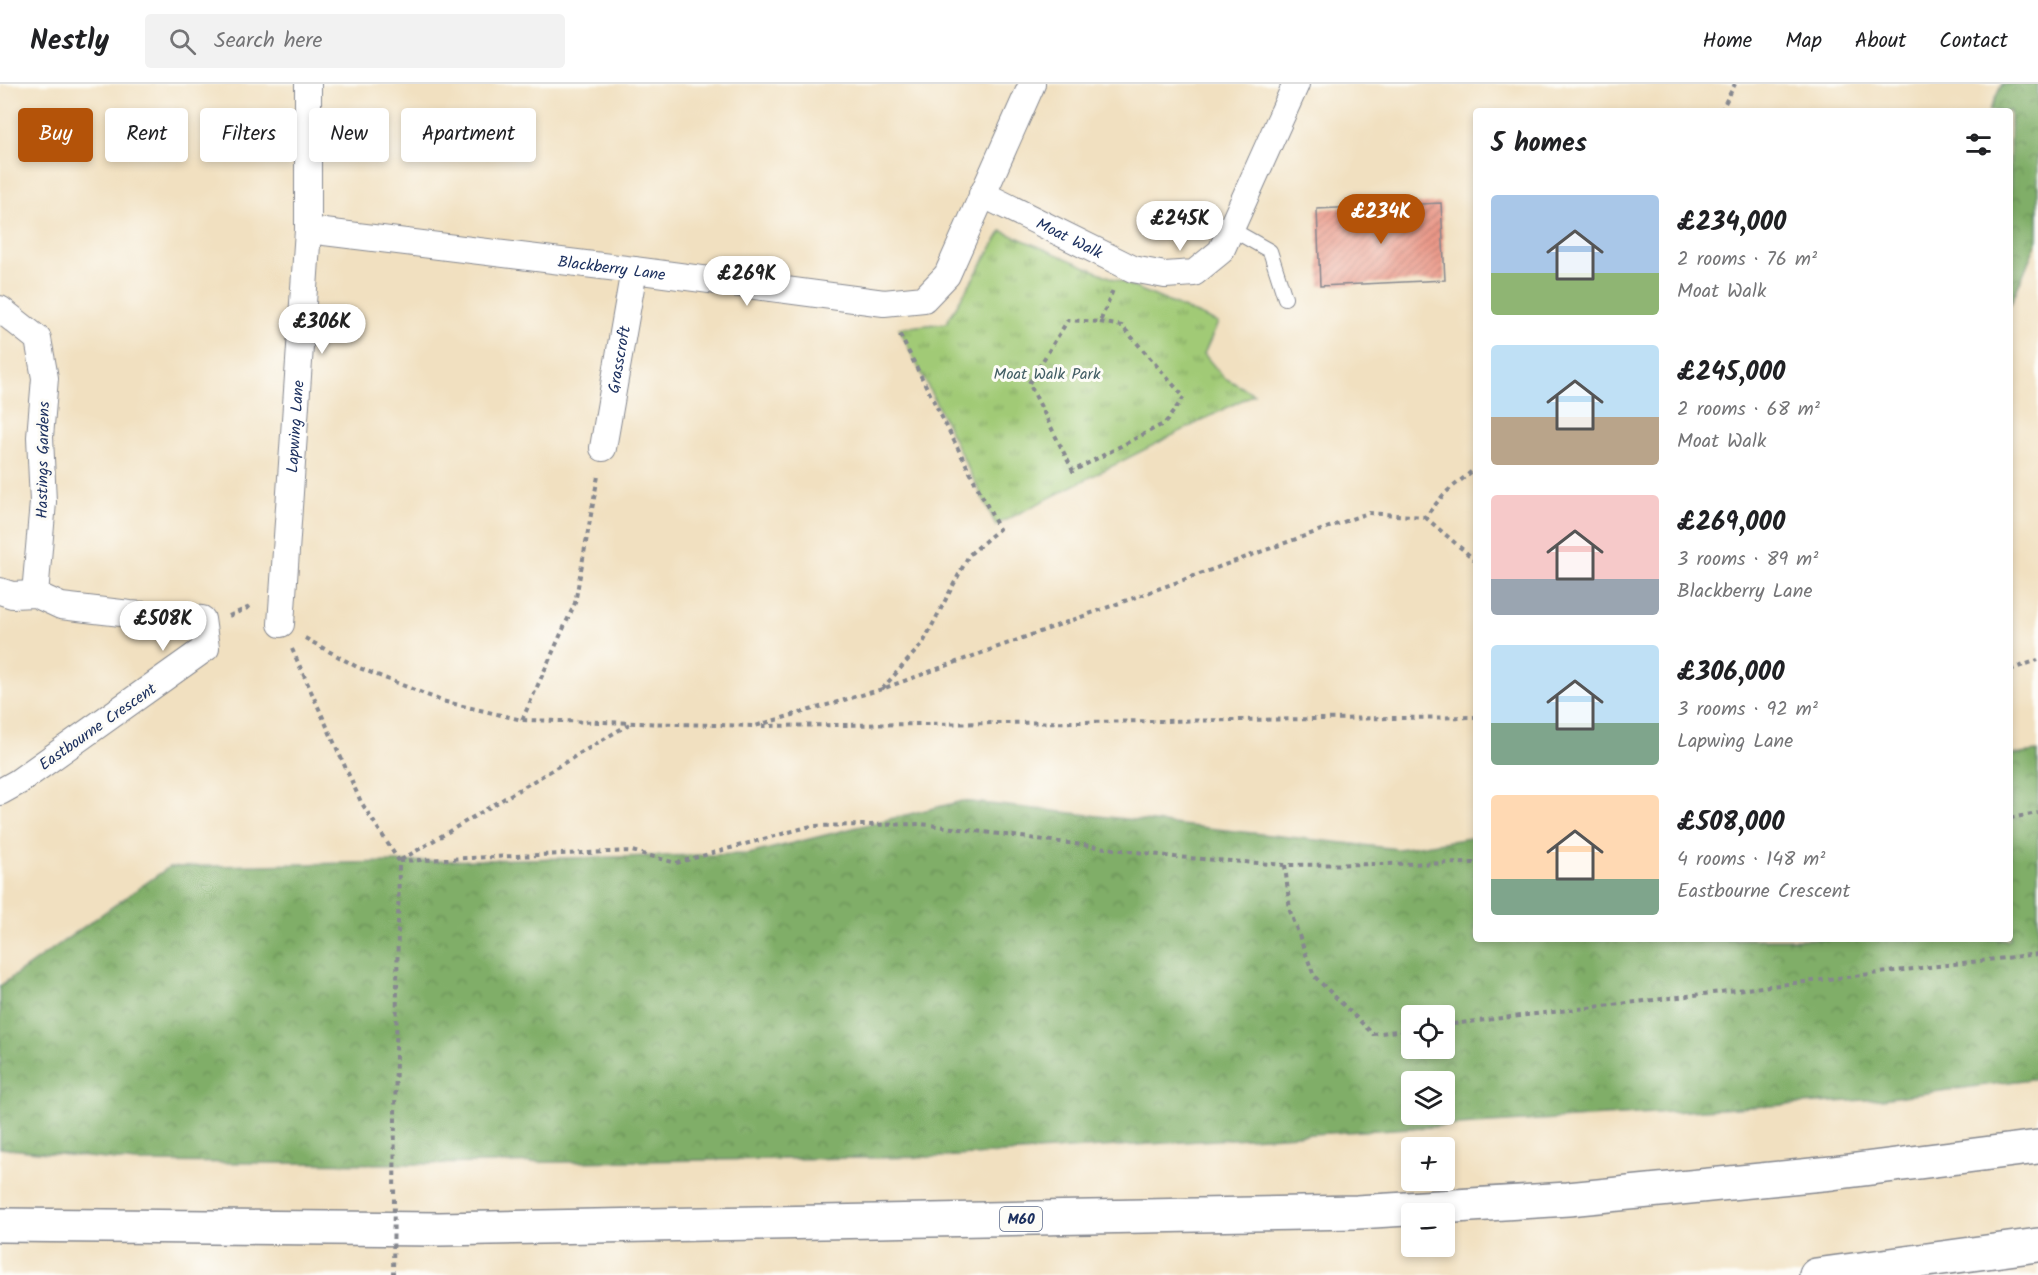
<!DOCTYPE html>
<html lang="en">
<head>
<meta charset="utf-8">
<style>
  :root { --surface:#fff; --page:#f2f2f2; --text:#202124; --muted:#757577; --line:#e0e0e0; --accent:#b45309 }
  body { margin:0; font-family:Kalam,sans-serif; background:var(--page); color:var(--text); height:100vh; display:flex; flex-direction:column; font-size:22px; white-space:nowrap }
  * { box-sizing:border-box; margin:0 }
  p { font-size:20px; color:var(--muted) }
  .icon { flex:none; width:33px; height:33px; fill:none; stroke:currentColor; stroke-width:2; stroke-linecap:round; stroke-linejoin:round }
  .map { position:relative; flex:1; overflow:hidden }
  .details { position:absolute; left:1473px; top:24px; width:540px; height:834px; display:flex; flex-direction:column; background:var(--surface); border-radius:6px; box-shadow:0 3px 9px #0003 }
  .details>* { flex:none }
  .hud { position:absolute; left:18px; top:24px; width:570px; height:54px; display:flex; gap:12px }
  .buttons { position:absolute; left:1401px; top:921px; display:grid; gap:12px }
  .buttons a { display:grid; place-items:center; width:54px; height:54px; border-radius:6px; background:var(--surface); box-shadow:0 3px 9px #0003; font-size:30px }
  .price { position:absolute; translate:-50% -51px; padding:0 14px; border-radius:21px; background:#fff; color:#222; font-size:20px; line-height:39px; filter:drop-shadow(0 2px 3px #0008) }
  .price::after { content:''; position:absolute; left:50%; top:36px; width:18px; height:14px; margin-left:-9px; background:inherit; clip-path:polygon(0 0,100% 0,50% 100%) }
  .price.current { background:var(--accent); color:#fff }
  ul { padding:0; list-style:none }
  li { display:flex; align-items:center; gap:18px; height:150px; padding:0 18px }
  li span { display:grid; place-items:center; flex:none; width:168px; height:120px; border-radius:6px; color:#555 }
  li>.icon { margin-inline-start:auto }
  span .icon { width:72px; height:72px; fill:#fffc; stroke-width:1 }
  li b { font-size:26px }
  h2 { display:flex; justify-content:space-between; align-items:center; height:72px; padding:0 18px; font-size:26px }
  .pill { padding:0 21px; border-radius:6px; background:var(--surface); box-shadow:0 3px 9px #0003; font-size:21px; line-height:54px }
  .pill.current { background:var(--accent); color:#fff }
  header { display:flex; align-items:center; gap:36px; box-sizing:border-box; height:84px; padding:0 30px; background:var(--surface); border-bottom:2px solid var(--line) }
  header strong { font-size:28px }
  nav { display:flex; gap:33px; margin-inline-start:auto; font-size:21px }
  .search { width:420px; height:54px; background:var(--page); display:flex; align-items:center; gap:15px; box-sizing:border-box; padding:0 21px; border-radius:6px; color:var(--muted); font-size:22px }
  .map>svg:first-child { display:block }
</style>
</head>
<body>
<header>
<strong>Nestly</strong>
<div class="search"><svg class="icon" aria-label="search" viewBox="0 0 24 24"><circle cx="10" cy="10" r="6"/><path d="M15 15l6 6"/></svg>Search here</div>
<nav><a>Home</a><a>Map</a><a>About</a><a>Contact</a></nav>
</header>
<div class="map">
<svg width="2038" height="1191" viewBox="0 0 2038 1191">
  <defs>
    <pattern id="forest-crowns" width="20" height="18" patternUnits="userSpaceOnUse" patternTransform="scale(1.5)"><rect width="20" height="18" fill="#80ae67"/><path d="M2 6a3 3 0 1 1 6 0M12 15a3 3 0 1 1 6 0" fill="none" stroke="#688e58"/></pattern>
    <pattern id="park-tufts" width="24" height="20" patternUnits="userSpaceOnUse" patternTransform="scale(1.5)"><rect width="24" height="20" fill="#a1ca76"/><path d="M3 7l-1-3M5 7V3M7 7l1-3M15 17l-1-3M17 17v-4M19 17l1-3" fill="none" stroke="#82a464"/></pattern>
    <pattern id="building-hatch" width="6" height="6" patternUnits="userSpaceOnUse" patternTransform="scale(1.5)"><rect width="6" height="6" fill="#e99281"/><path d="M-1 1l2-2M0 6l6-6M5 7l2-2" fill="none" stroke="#bc786d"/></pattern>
  </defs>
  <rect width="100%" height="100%" fill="#fdfcf7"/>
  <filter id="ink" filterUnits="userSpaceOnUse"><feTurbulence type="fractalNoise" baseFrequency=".0167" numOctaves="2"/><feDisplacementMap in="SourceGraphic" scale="12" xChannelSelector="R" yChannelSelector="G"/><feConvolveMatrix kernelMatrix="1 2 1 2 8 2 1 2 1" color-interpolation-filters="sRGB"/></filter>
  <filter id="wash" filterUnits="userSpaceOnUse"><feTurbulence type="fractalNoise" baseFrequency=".008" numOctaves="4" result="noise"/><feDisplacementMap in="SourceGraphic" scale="24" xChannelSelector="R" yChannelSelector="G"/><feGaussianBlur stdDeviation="1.35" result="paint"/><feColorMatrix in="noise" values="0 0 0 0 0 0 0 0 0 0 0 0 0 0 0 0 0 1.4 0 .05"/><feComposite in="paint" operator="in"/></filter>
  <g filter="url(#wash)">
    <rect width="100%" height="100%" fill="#f1e0c0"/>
    <g fill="url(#forest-crowns)" stroke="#4e6e62" stroke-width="1.5" fill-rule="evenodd">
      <polygon points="2002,0 2038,0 2038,155 2010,222 2010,27 1989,27"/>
      <path d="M 2038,668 L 2038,994 L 1881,1015 L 940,1073 L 410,1080 L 136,1078 L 0,1064 L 0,902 L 169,783 L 749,770 L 962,717 L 1398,765 L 1476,753 L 1476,855 L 2010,855 L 2010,671 ZM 1412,932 L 1444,932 L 1444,964 L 1412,964 ZM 1412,998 L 1444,998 L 1444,1030 L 1412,1030 Z"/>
    </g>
    <polygon fill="url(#park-tufts)" stroke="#5e7c6a" stroke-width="1.5" points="1002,147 1218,239 1204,270 1223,293 1254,310 996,441 899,244 946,239"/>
    <g id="blocks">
      <polygon fill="url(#building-hatch)" points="1441,119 1445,196 1320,202 1317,125"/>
    </g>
  </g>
  <g filter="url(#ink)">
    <use href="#blocks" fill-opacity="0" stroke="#86888f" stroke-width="1.5"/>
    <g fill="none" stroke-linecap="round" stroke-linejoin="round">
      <g stroke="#86888f" stroke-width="16">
        <polyline id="service" points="1231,145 1270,167 1285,214"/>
      </g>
      <g stroke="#86888f" stroke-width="28">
        <g id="minor">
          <path id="s1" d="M 982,110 L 1133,185 L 1165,191 L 1194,189 L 1221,167 L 1296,0"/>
          <path id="s2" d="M 308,146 L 634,186 L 884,219 L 924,215 L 947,191 L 1032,0"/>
          <polyline points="0,225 38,255 45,294 40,353 43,418 35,510"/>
          <path id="s3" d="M 603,364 L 634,186"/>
          <polyline points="0,507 12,511 35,510 61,522 130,530 202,535 206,564 18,698 0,708"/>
          <path id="s4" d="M 281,540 L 308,146 L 308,0"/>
        </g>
      </g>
      <g stroke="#86888f" stroke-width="36">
        <g id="motorway">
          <polyline points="0,1141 439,1145 1357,1128 1568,1115 1832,1089 2038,1063"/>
          <polyline points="1816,1191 2038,1161"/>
        </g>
      </g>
      <g stroke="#86888f" stroke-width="4" stroke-dasharray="4.5 4.5" stroke-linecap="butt">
        <polyline points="1721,27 1735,0"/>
        <polyline points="1100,238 1122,242 1184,313 1165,339 1073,387 1029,299 1068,236 1100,238 1113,206"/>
        <polyline points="1425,433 1476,477"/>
        <polyline points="229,532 252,522"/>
        <polyline points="305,554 357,583 442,617 522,636 755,642 882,605 1368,429 1425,433 1445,409 1476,384"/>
        <polyline points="292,565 361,718 399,777 395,1033"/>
        <polyline points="2010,586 2038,576"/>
        <polyline points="882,605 923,559 969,471 999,445 898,247"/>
        <polyline points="522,636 575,519 598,392"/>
        <polyline points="762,642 1476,633"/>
        <polyline points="2010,734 2038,729"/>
        <polyline points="401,776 631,639"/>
        <polyline points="399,777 632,767 676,779 811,742 922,740 1175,773 1285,781 1476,779"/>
        <polyline points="1285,781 1290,827 1314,892 1373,950 1412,945"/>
        <polyline points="1444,941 2038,870"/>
      </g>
      <use href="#service" stroke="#fff" stroke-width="14"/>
      <use href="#minor" stroke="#fff" stroke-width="26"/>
      <use href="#motorway" stroke="#fff" stroke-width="33"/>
      <polyline stroke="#86888f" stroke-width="4" stroke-dasharray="4.5 4.5" stroke-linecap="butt" points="393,1191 395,1033"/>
    </g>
  </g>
  <g text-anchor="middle" stroke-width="6" stroke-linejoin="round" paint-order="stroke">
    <rect fill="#fdfcf7" stroke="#5f6c8c" stroke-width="1.5" x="1000" y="1123" width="42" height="24" rx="4.5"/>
    <g font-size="15" font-weight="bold" fill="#1b2f5e">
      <text x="1021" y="1140">M60</text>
    </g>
    <g font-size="16" fill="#1b2f5e" stroke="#fdfcf7">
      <text dy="6" stroke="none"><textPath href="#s1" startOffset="98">Moat Walk</textPath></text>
      <text dy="6" stroke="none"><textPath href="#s2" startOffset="306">Blackberry Lane</textPath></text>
      <text dy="6" stroke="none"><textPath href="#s3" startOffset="90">Grasscroft</textPath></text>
      <text dy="6" stroke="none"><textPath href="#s4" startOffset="198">Lapwing Lane</textPath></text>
      <text transform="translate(42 376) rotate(-89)" y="6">Hastings Gardens</text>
      <text transform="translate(97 642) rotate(-35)" y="6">Eastbourne Crescent</text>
    </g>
    <g font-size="16" fill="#435e65" stroke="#fdfcf7">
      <text x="1047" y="295">Moat Walk Park</text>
    </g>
  </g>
</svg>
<div class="buttons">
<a><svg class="icon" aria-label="locate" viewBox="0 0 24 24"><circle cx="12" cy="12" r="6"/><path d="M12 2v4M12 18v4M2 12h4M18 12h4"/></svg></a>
<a><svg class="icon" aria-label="layers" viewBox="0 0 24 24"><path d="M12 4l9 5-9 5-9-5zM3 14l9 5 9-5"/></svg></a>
<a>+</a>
<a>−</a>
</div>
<b class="price current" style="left:1381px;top:161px">£234K</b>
<b class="price" style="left:1180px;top:168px">£245K</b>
<b class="price" style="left:747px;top:223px">£269K</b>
<b class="price" style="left:322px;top:271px">£306K</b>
<b class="price" style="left:163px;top:568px">£508K</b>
<div class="hud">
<a class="pill current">Buy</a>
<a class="pill">Rent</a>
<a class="pill">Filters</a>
<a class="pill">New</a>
<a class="pill">Apartment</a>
</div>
<section class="details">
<h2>5 homes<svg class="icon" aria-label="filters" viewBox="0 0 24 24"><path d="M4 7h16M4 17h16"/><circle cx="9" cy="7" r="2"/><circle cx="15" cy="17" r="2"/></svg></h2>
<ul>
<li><span style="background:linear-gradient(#a9c7e8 65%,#8fb573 0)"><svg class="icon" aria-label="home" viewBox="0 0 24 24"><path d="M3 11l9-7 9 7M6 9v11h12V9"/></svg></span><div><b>£234,000</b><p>2 rooms · 76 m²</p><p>Moat Walk</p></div></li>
<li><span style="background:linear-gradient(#bfe0f5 60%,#b9a48a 0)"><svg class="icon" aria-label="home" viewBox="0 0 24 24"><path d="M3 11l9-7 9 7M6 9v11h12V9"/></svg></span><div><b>£245,000</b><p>2 rooms · 68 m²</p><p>Moat Walk</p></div></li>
<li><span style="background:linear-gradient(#f6c9c9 70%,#9aa5b1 0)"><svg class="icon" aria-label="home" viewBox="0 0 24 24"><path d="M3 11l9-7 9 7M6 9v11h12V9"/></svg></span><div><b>£269,000</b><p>3 rooms · 89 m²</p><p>Blackberry Lane</p></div></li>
<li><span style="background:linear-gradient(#bfe0f5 65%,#7fa58c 0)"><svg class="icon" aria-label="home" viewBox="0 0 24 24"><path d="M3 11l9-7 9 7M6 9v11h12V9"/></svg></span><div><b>£306,000</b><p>3 rooms · 92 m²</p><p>Lapwing Lane</p></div></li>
<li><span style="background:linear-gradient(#ffd9b3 70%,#7fa58c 0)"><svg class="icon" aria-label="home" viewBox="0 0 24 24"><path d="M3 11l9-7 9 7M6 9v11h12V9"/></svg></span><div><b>£508,000</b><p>4 rooms · 148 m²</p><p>Eastbourne Crescent</p></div></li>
</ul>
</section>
</div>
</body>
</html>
